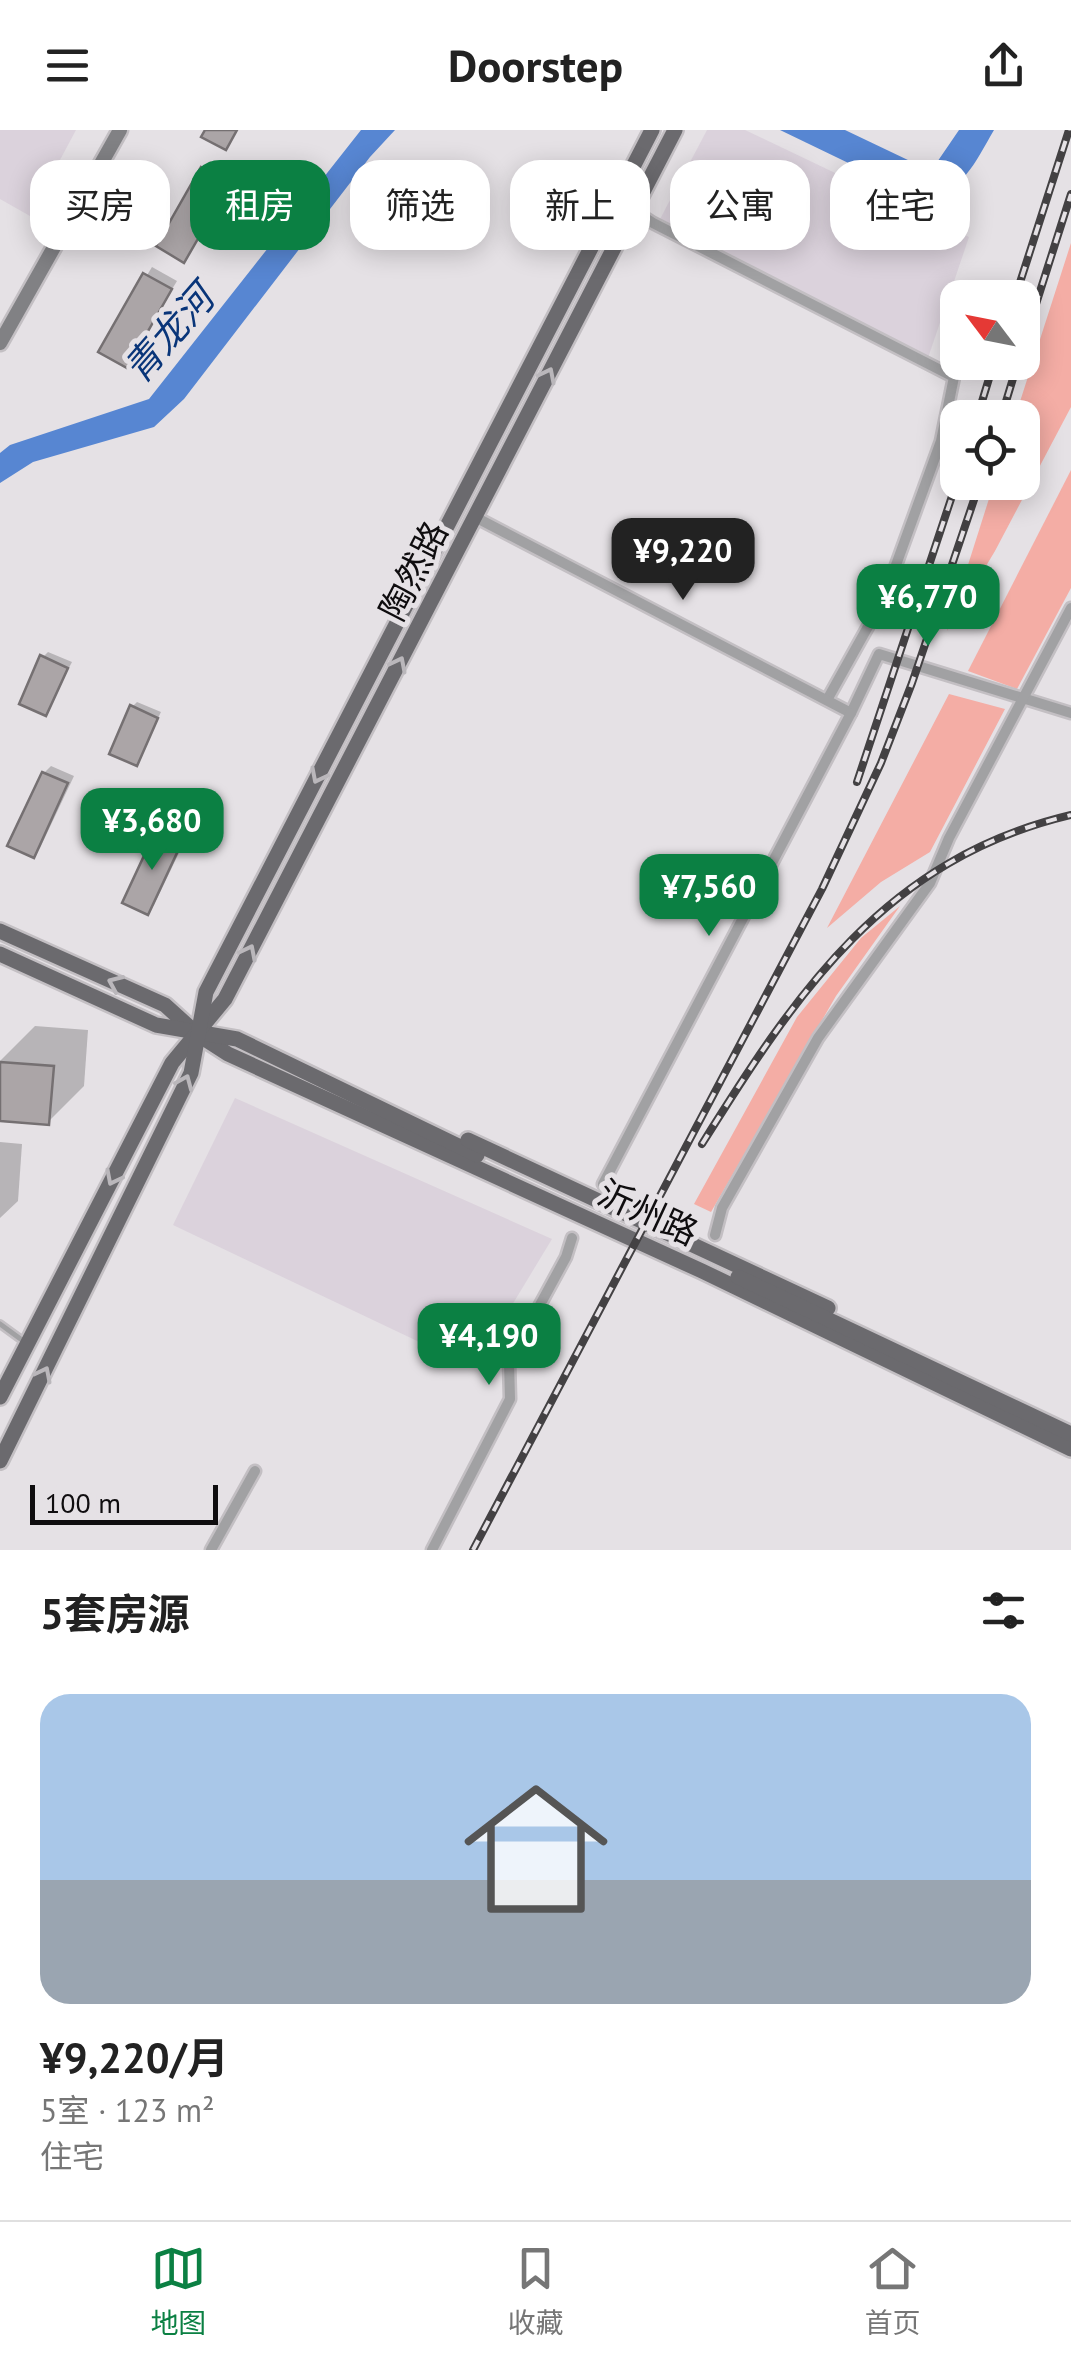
<!DOCTYPE html>
<html lang="zh">
<head>
<meta charset="utf-8">
<style>
  :root { --surface:#fff; --page:#f2f2f2; --text:#222; --muted:#767676; --line:#e0e0e0; --accent:#0b8043 }
  body { margin:0; font-family:"PT Sans","Noto Sans SC",sans-serif; background:var(--page); color:var(--text); height:100vh; display:flex; flex-direction:column; font-size:38px; white-space:nowrap }
  * { box-sizing:border-box; margin:0 }
  p { font-size:32px; color:var(--muted) }
  .icon { flex:none; width:55px; height:55px; fill:none; stroke:currentColor; stroke-width:2; stroke-linecap:round; stroke-linejoin:round }
  .map { position:relative; height:1420px; overflow:hidden }
  .side { display:flex; flex-direction:column; background:var(--surface); flex:1 }
  .side>* { flex:none }
  .hud { position:absolute; left:30px; top:30px; width:1012px; height:90px; display:flex; gap:20px }
  .needle { width:65px; rotate:302deg }
  .fabs { position:absolute; left:940px; top:150px; display:grid; gap:20px }
  .fabs a { display:grid; place-items:center; width:100px; height:100px; border-radius:20px; background:var(--surface); box-shadow:0 5px 25px #0003; font-size:50px }
  .scale { position:absolute; left:30px; bottom:25px; width:188px; box-sizing:border-box; padding-left:10px; border:5px solid #0f0d0f; border-top:0; font-size:28px; line-height:35px; white-space:nowrap; color:#0f0d0f; -webkit-text-stroke:8px #e5e1e5; paint-order:stroke }
  .price { position:absolute; translate:-50% -85px; padding:0 22px; border-radius:20px; background:var(--accent); color:#fff; font-size:32px; line-height:65px; filter:drop-shadow(0 2px 5px #0008) }
  .price::after { content:''; position:absolute; left:50%; top:60px; width:30px; height:22px; margin-left:-15px; background:inherit; clip-path:polygon(0 0,100% 0,50% 100%) }
  .price.selected { background:#222; color:#fff }
  ul { padding:0; list-style:none }
  li { display:grid; align-content:center; gap:20px; height:530px; padding:0 40px }
  li span { display:grid; place-items:center; height:310px; border-radius:30px; color:#555 }
  li>.icon { margin-inline-start:auto }
  span .icon { width:180px; height:180px; fill:#fffc; stroke-width:1 }
  li b { font-size:42px }
  h2 { display:flex; justify-content:space-between; align-items:center; height:120px; padding:0 40px; font-size:42px }
  .tag { padding:0 35px; border-radius:30px; background:var(--surface); box-shadow:0 5px 25px #0003; font-size:35px; line-height:90px }
  .tag.selected { background:var(--accent); color:#fff }
  header { display:flex; justify-content:space-between; align-items:center; height:130px; padding:0 40px; background:var(--surface); font-size:45px; font-weight:600 }
  .menu { display:flex; justify-content:space-around; align-items:center; height:140px; border-top:2px solid var(--line); background:var(--surface); font-size:28px; color:var(--muted) }
  .menu a { display:grid; justify-items:center; gap:5px }
  .menu .selected { color:var(--accent) }
  .map>svg:first-child { display:block }
</style>
</head>
<body>
<header><svg class="icon" aria-label="menu" viewBox="0 0 24 24"><path d="M4 6h16M4 12h16M4 18h16"/></svg>Doorstep<svg class="icon" aria-label="share" viewBox="0 0 24 24"><path d="M12 15V3M7 8l5-5 5 5M5 13v7h14v-7"/></svg></header>
<div class="map">
<svg width="1071" height="1420" viewBox="0 0 1071 1420">
  <rect width="100%" height="100%" fill="#e5e1e5"/>
  <g fill="#dbd2dc">
    <polygon points="0,0 76,0 30,86 0,69"/>
    <polygon points="707,0 745,0 969,107 928,228 659,91"/>
    <polygon points="235,968 552,1109 474,1238 173,1095"/>
  </g>
  <g fill="#f4ada5">
    <polygon points="1071,113 1071,277 995,421 947,501 994,353 1022,352 1022,288 1015,287"/>
    <polygon points="1071,340 1071,458 1017,559 968,541"/>
    <polygon points="949,564 1005,579 930,722 881,752 827,798"/>
    <polygon points="900,776 836,866 711,1082 694,1074 797,887 861,808"/>
  </g>
  <g fill="#5786d2">
    <polygon points="361,0 395,0 370,27 184,269 154,297 33,332 0,353 0,323 10,315 149,269"/>
    <path d="M 780,0 L 845,0 L 931,41 L 959,0 L 994,0 C 974,34 964,61 923,69 Z"/>
  </g>
  <g fill="#0003">
    <polygon points="210,31 235,46 184,129 203,39"/>
    <polygon points="152,137 177,151 126,235 101,221"/>
    <polygon points="48,522 72,532 45,583 43,527"/>
    <polygon points="137,572 161,582 136,633 132,577"/>
    <polygon points="51,636 74,646 40,718 33,725 44,643"/>
    <polygon points="166,694 188,704 154,775 147,782 158,701"/>
    <polygon points="35,896 88,900 84,956 48,992 0,989 0,931"/>
    <polygon points="0,1012 22,1014 18,1071 0,1088"/>
  </g>
  <g fill="#aba5a7" stroke="#757072" stroke-width="2.5">
    <polygon points="205,0 237,0 226,20 201,7"/>
    <polygon points="201,37 230,53 184,133 156,116"/>
    <polygon points="143,143 172,159 127,238 98,222"/>
    <polygon points="40,525 68,538 46,586 19,574"/>
    <polygon points="130,575 158,588 137,636 109,624"/>
    <polygon points="42,642 68,653 34,728 7,716"/>
    <polygon points="156,700 182,712 148,785 122,773"/>
    <polygon points="0,932 54,936 49,995 0,991"/>
  </g>
  <g fill="none" stroke-linecap="round" stroke-linejoin="round">
    <g stroke="#c3bfc3" stroke-width="10">
      <polyline id="lane" points="0,1194 26,1213"/>
    </g>
    <g stroke="#c3bfc3" stroke-width="15">
      <g id="street">
        <polyline points="633,80 653,93 954,247 941,311 884,468 827,570"/>
        <polyline points="475,387 851,583 879,524 1071,583"/>
        <polyline points="603,1054 851,583"/>
        <polyline points="715,1105 722,1078 818,908 930,753 949,708 1071,478"/>
        <polyline points="211,1420 255,1341"/>
        <polyline points="432,1420 510,1269 509,1232 566,1127 572,1108"/>
      </g>
    </g>
    <g stroke="#c3bfc3" stroke-width="19">
      <polyline id="secondary" points="0,213 120,0"/>
    </g>
    <g stroke="#c3bfc3" stroke-width="20">
      <g id="primary">
        <polyline points="0,801 165,875 197,904 228,924 702,1141 1071,1319"/>
        <polyline points="0,824 156,895 237,909 477,1025"/>
        <polyline points="468,1010 828,1178"/>
        <polyline points="738,1147 1071,1304"/>
        <polyline points="0,1267 172,933 225,869 675,0"/>
        <polyline points="0,1331 191,943 206,862 652,0"/>
      </g>
    </g>
    <use href="#lane" stroke="#a1a1a3" stroke-width="5"/>
    <use href="#street" stroke="#a1a1a3" stroke-width="10"/>
    <use href="#secondary" stroke="#818184" stroke-width="14"/>
    <use href="#primary" stroke="#6b6a6e" stroke-width="15"/>
    <g stroke="#434143" stroke-width="8">
      <g id="rail">
        <polyline points="1015,168 1069,0"/>
        <polyline points="1022,218 1071,64"/>
        <polyline points="977,288 994,232"/>
        <polyline points="1001,288 1018,232"/>
        <polyline points="857,652 958,348"/>
        <path d="M 702,1014 C 797,862 885,729 1071,685"/>
        <polyline points="473,1420 822,759 881,633 912,553 980,352"/>
      </g>
    </g>
    <use href="#rail" stroke="#e5e1e5" stroke-width="4" stroke-dasharray="11" stroke-linecap="butt"/>
  </g>
  <defs><path id="oneway-chevron" d="M-2-3.5L2.5 0L-2 3.5" fill="none" stroke-width="1.6" stroke-linecap="round" stroke-linejoin="round" transform="scale(2.5)"/></defs>
  <g stroke="#bab7bb">
    <use href="#oneway-chevron" transform="translate(548 245) rotate(-63)"/>
    <use href="#oneway-chevron" transform="translate(399 534) rotate(-63)"/>
    <use href="#oneway-chevron" transform="translate(318 646) rotate(117)"/>
    <use href="#oneway-chevron" transform="translate(249 822) rotate(-63)"/>
    <use href="#oneway-chevron" transform="translate(115 853) rotate(-156)"/>
    <use href="#oneway-chevron" transform="translate(185 952) rotate(-67)"/>
    <use href="#oneway-chevron" transform="translate(113 1048) rotate(117)"/>
    <use href="#oneway-chevron" transform="translate(44 1244) rotate(-63)"/>
  </g>
  <g text-anchor="middle" stroke-width="10" stroke-linejoin="round" paint-order="stroke">
    <g font-size="35" fill="#0f0d0f" stroke="#e5e1e5">
      <text transform="translate(414 441) rotate(-63)" y="12">陶然路</text>
      <text transform="translate(648 1083) rotate(25)" y="12">沂州路</text>
    </g>
    <g font-size="38" font-style="italic" fill="#093579" stroke="#e5e1e5">
      <text transform="translate(169 204) rotate(-49)" y="13">青龙河</text>
    </g>
  </g>
</svg>
<div class="fabs">
<a><svg class="needle" viewBox="-14 -14 28 28"><path d="M0-13l5 13h-10z" fill="#e53935"/><path d="M0 13l5-13h-10z" fill="#767676"/></svg></a>
<a><svg class="icon" aria-label="locate" viewBox="0 0 24 24"><circle cx="12" cy="12" r="6"/><path d="M12 2v4M12 18v4M2 12h4M18 12h4"/></svg></a>
</div>
<div class="scale">100 m</div>
<b class="price selected" style="left:683px;top:473px">¥9,220</b>
<b class="price" style="left:928px;top:519px">¥6,770</b>
<b class="price" style="left:152px;top:743px">¥3,680</b>
<b class="price" style="left:709px;top:809px">¥7,560</b>
<b class="price" style="left:489px;top:1258px">¥4,190</b>
<div class="hud">
<a class="tag">买房</a>
<a class="tag selected">租房</a>
<a class="tag">筛选</a>
<a class="tag">新上</a>
<a class="tag">公寓</a>
<a class="tag">住宅</a>
</div>
</div>
<section class="side">
<h2>5套房源<svg class="icon" aria-label="filters" viewBox="0 0 24 24"><path d="M4 7h16M4 17h16"/><circle cx="9" cy="7" r="2"/><circle cx="15" cy="17" r="2"/></svg></h2>
<ul>
<li><span style="background:linear-gradient(#a9c7e8 60%,#9aa5b1 0)"><svg class="icon" aria-label="home" viewBox="0 0 24 24"><path d="M3 11l9-7 9 7M6 9v11h12V9"/></svg></span><div><b>¥9,220/月</b><p>5室 · 123 m²</p><p>住宅</p></div></li>
</ul>
</section>
<nav class="menu">
<a class="selected"><svg class="icon" aria-label="map" viewBox="0 0 24 24"><path d="M3 6l6-2 6 2 6-2v14l-6 2-6-2-6 2zM9 4v14M15 6v14"/></svg>地图</a>
<a><svg class="icon" aria-label="saved" viewBox="0 0 24 24"><path d="M7 4h10v16l-5-4-5 4z"/></svg>收藏</a>
<a><svg class="icon" aria-label="home" viewBox="0 0 24 24"><path d="M3 11l9-7 9 7M6 9v11h12V9"/></svg>首页</a>
</nav>
</body>
</html>
